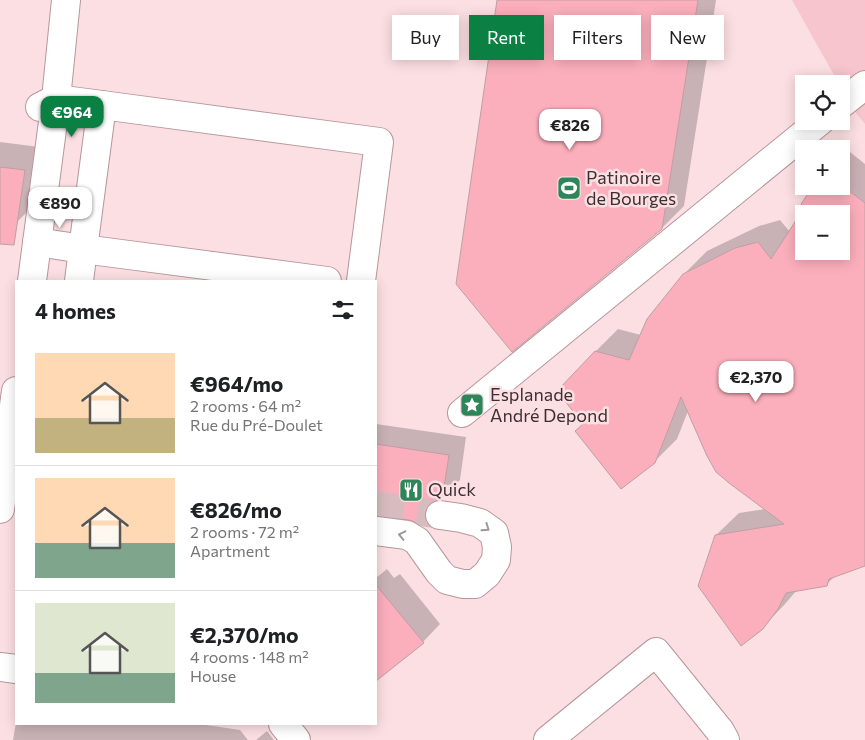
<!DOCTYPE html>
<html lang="en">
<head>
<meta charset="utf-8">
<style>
  :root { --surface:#fff; --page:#f6f6f6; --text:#202124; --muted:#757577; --line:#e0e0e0; --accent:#0b8043 }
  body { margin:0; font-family:Commissioner,sans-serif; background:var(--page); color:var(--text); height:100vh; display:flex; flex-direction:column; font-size:19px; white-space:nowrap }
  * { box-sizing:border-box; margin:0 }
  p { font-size:16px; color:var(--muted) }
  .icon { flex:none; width:28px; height:28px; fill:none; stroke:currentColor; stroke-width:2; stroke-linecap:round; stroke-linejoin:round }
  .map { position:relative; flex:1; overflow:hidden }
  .sheet { position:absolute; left:15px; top:280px; width:362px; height:445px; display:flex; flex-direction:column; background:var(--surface); border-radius:0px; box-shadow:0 2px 12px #0003 }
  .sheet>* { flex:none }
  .banner { position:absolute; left:392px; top:15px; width:398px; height:45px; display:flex; gap:10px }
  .tools { position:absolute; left:795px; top:75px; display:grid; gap:10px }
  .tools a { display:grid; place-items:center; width:55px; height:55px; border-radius:0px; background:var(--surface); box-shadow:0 2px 12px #0003; font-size:25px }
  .price { position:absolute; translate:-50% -42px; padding:0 11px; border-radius:10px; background:#fff; color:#222; font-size:16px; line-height:32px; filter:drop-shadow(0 1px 2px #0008) }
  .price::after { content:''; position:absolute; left:50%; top:30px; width:15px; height:11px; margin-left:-8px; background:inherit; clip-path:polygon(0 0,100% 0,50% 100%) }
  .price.on { background:var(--accent); color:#fff }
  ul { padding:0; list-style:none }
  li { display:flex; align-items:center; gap:15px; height:125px; padding:0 20px }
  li+li { border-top:1px solid var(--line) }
  li span { display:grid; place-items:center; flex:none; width:140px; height:100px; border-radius:0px; color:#555 }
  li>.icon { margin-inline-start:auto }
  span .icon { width:60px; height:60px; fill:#fffc; stroke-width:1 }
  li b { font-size:21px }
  h2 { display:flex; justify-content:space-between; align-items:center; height:60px; padding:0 20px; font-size:21px }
  .chip { padding:0 18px; border-radius:0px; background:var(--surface); box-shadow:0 2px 12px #0003; font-size:18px; line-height:45px }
  .chip.on { background:var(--accent); color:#fff }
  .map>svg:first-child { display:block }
</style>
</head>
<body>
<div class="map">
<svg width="865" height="740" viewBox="0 0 865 740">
  <rect width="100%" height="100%" fill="#fcdfe3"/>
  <path fill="#f7c5cd" d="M 792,0 L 865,0 L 865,124 C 857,114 841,96 841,84 L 839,84 Z"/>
  <g fill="#0003" fill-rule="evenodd">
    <polygon points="499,0 716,0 684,206 661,229"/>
    <polygon points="0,142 47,148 40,199 17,222 0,219"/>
    <path d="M 846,149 L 865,164 L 865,565 L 836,575 L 826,585 L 797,590 L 785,604 L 762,628 L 716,535 L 739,513 L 765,509 L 688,411 L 677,439 L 654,462 L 585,424 L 595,352 L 618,329 L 641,335 L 684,274 L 707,251 L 759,226 L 780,220 L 790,232 L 806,207 L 841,186 L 841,153 ZM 804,214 L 841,214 L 841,251 L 804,251 Z"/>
    <polygon points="376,424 466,437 460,480 442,498 443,502 445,506 428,523 418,522 376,498"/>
    <polygon points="387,569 394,578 400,574 440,624 423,642 376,680 376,578"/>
    <polygon points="16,722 16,724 199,724 240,730 248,740 13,740"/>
    <polygon points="267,731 274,740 256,740"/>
  </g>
  <g fill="#fbafbc" stroke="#c09ea4" fill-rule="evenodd">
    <polygon points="497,0 698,0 662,229 512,352 456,284"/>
    <polygon points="0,167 25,170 14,245 0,244"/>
    <path d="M 813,186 L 843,186 L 865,203 L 865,566 L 829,579 L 827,586 L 786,593 L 778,609 L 763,629 L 741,646 L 698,586 L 715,535 L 784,524 L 729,483 L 716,472 L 707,456 L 681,397 L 655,463 L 621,489 L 575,431 L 583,424 L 557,391 L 595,351 L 629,360 L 647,319 L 683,274 L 735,248 L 758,242 L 771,259 L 804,208 L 801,204 ZM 804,214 L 841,214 L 841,251 L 804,251 Z"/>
    <polygon points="376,444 449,455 442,500 434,501 427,506 425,512 425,520 428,525 417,523 409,520 376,516"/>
    <polygon points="376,585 424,643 376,681"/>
  </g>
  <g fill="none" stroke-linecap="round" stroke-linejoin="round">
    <polyline stroke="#d6bcbf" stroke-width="28" stroke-dasharray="28 14" stroke-linecap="butt" points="376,505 440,515"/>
    <g stroke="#b8969b" stroke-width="30">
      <g id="minor">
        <polyline points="841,104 865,85"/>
        <polyline points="40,107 56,99 102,105"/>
        <polyline points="37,242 83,249 79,281"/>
        <polyline points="32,281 56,99 66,0"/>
        <polyline points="327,281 83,249 102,105 379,142 361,281"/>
        <polyline points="462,413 820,121"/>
        <polyline points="0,509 16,391"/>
        <polyline points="376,531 407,535 417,541 439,572 447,580 463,584 475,584 487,574 496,560 497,547 494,533 480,523 461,518 440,515"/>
        <polyline points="0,667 16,669"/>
        <polyline points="283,724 296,740"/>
        <polyline points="548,740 656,652 720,731 725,740"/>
      </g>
    </g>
    <use href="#minor" stroke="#fff" stroke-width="28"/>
  </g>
  <defs><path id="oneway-chevron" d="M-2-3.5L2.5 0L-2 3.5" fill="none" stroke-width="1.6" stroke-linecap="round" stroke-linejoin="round" transform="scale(1.25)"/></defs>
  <g stroke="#9e9798">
    <use href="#oneway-chevron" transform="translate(486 528) rotate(35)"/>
    <use href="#oneway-chevron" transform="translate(402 535) rotate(-167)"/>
  </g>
  <defs>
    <g id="stadium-square" transform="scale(1.25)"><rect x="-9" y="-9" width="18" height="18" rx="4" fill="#2e8559" stroke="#fcdfe3"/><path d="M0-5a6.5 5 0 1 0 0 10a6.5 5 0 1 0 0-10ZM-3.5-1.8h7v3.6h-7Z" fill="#fff"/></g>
    <g id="sight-square" transform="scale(1.25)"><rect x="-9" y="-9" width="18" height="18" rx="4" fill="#2e8559" stroke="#fcdfe3"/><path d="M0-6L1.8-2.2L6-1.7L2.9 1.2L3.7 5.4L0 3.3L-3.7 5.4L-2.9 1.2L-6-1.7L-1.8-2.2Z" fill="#fff"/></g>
    <g id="restaurant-square" transform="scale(1.25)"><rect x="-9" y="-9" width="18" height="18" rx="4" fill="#2e8559" stroke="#fcdfe3"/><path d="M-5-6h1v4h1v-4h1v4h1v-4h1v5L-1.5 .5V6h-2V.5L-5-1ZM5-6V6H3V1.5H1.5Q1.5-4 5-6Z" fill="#fff"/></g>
  </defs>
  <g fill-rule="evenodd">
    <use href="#stadium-square" x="569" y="188"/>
    <use href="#sight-square" x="472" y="405"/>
    <use href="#restaurant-square" x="411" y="490"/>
  </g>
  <g text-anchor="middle" stroke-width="5" stroke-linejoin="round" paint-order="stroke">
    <g font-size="18" fill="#3d2f31" stroke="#fcdfe3" text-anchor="start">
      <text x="586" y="184">Patinoire<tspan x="586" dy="21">de Bourges</tspan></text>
      <text x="490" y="401">Esplanade<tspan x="490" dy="21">André Depond</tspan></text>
      <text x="428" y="496">Quick</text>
    </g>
  </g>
</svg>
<div class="tools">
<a><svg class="icon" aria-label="locate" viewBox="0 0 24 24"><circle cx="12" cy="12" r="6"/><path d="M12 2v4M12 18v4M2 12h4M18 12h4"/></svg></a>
<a>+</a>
<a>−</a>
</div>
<b class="price on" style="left:72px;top:138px">€964</b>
<b class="price" style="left:570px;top:151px">€826</b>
<b class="price" style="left:60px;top:229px">€890</b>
<b class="price" style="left:756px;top:403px">€2,370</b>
<div class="banner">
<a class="chip">Buy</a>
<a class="chip on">Rent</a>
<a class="chip">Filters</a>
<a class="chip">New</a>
</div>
<section class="sheet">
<h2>4 homes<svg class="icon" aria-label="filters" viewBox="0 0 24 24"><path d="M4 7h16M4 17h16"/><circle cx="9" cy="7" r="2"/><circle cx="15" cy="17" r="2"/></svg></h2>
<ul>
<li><span style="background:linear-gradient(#ffd9b3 65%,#c2b280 0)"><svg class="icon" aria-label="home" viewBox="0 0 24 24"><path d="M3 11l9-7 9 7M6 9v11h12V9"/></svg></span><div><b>€964/mo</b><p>2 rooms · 64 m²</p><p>Rue du Pré-Doulet</p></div></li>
<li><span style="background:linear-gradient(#ffd9b3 65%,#7fa58c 0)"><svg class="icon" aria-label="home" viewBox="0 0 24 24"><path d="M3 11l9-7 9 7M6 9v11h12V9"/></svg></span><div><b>€826/mo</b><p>2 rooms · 72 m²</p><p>Apartment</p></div></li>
<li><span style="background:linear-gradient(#dfe7d0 70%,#7fa58c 0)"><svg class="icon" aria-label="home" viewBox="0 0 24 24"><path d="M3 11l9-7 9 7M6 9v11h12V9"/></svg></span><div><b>€2,370/mo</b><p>4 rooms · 148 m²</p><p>House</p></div></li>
</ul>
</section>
</div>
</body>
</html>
